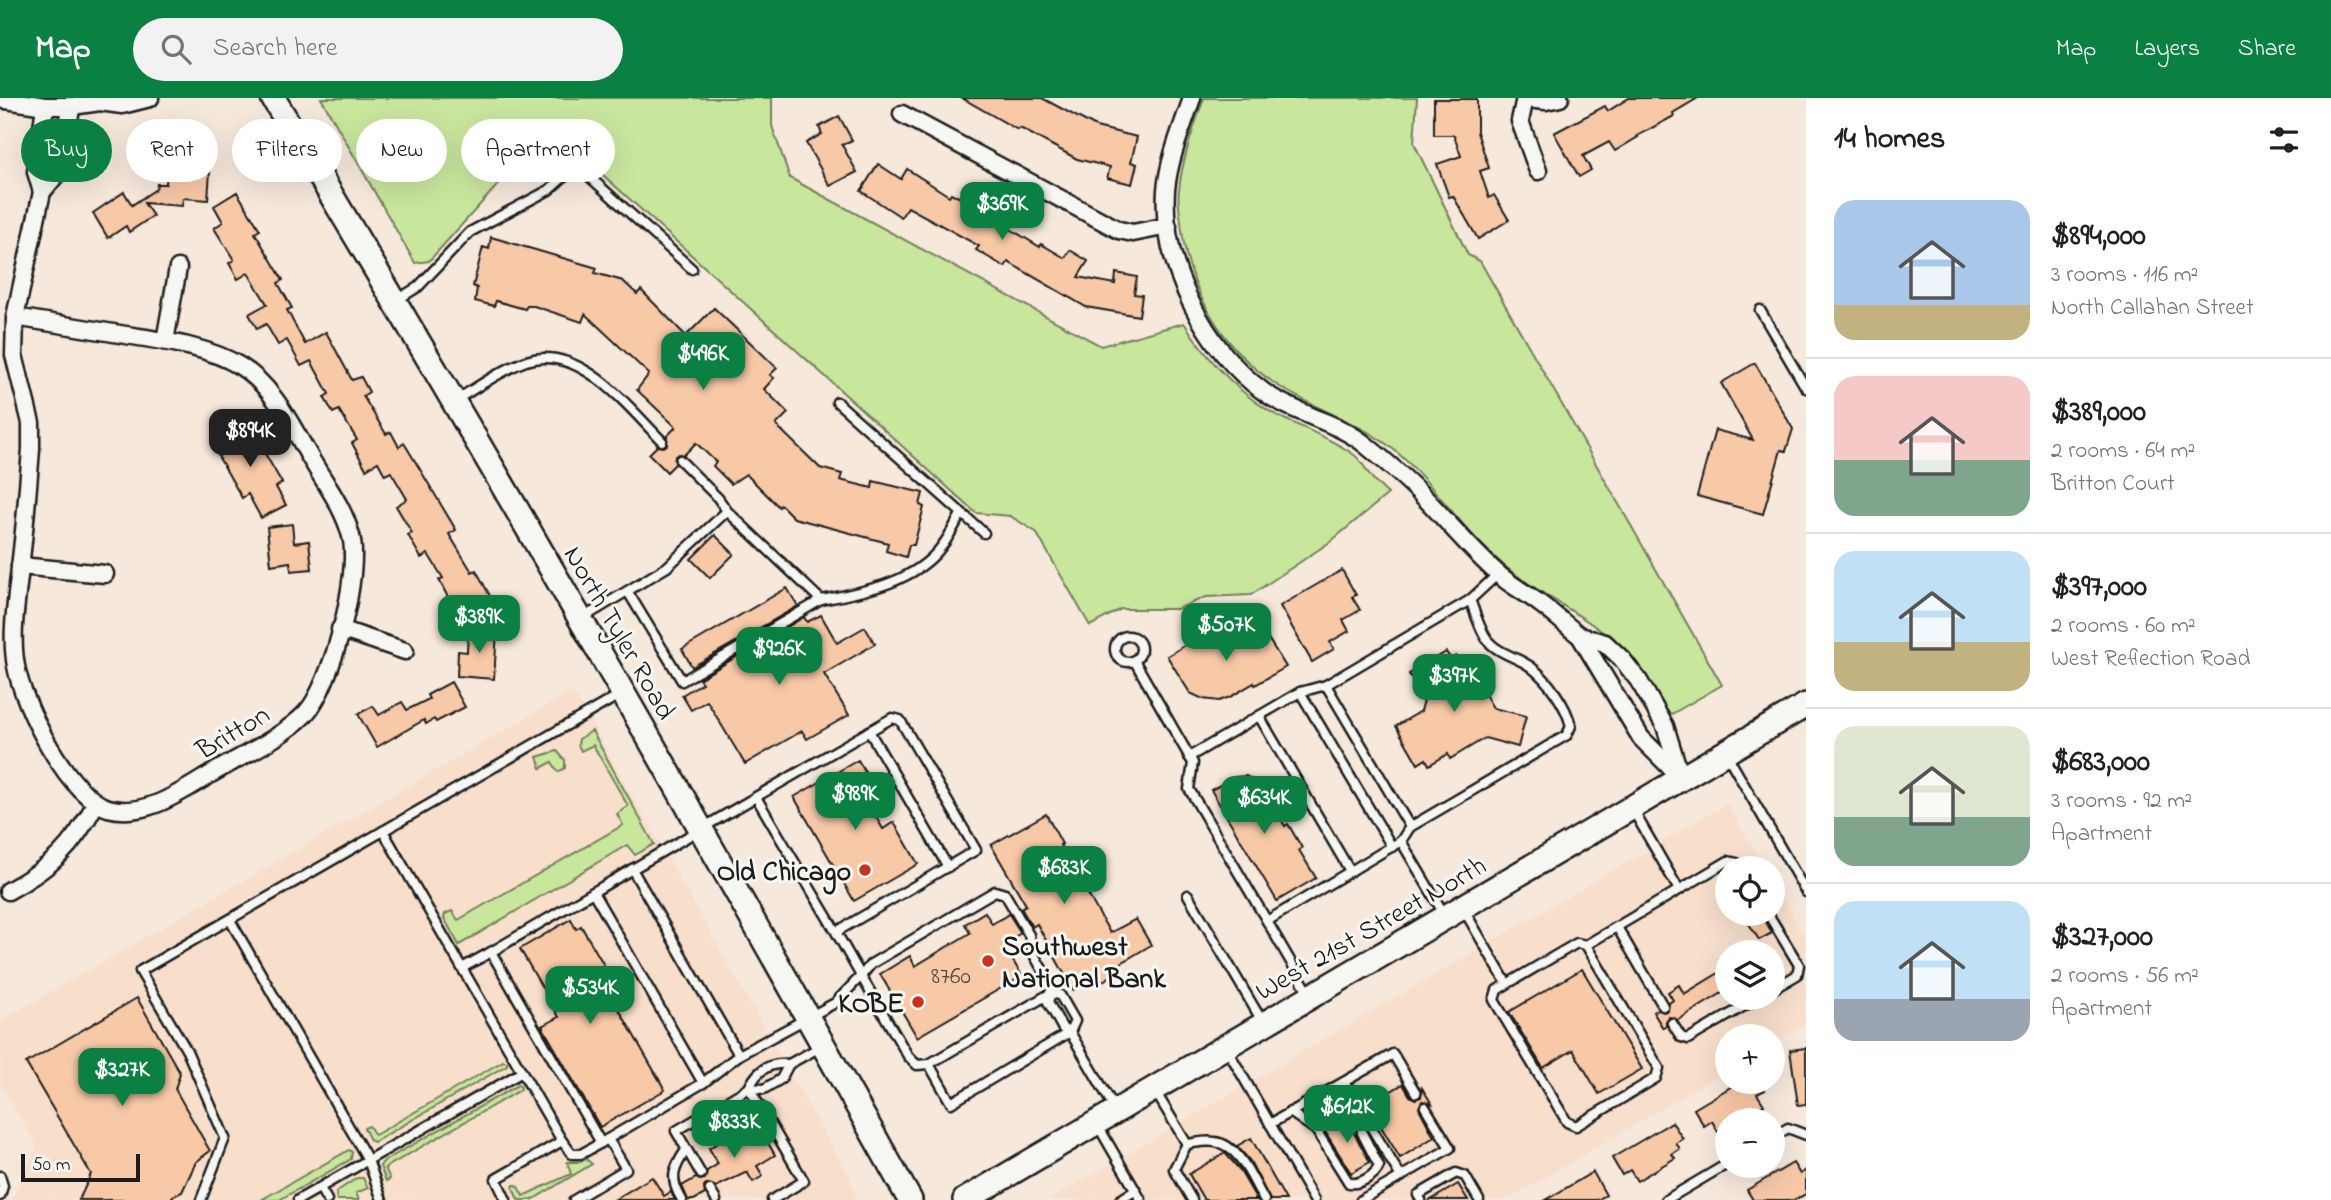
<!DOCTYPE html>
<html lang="en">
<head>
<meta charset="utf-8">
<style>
  :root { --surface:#fff; --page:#f2f2f2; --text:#202124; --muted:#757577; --line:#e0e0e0; --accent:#0b8043 }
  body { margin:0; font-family:"Indie Flower",sans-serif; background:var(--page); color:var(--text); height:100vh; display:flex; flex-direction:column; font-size:26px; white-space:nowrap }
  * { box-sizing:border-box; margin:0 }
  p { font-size:23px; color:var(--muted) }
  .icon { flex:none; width:38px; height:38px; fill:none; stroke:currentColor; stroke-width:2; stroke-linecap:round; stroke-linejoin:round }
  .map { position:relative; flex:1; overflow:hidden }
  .side { display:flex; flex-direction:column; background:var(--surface); width:525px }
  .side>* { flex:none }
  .guide { position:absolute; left:21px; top:21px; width:665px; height:63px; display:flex; gap:14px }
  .controls { position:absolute; left:1715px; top:758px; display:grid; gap:14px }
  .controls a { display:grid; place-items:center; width:70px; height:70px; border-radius:50%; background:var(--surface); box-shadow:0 7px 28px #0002; font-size:35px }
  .scale { position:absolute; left:21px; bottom:18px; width:119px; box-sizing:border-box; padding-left:7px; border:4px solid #1c1c1c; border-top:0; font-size:19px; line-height:24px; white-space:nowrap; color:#1c1c1c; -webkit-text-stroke:5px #f6f6f2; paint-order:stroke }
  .price { position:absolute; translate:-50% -60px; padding:0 16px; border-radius:14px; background:var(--accent); color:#fff; font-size:23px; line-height:46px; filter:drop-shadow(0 2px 4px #0008) }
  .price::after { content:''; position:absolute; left:50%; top:42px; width:21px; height:16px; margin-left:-10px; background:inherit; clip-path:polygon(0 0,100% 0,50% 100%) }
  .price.on { background:#222; color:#fff }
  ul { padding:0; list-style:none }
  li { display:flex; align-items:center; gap:21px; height:175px; padding:0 28px }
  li+li { border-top:2px solid var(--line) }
  li span { display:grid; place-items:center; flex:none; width:196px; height:140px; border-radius:21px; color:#555 }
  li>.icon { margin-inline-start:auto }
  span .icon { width:84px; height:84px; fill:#fffc; stroke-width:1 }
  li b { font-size:30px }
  h2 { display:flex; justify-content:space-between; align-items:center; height:84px; padding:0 28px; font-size:30px }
  .pill { padding:0 24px; border-radius:32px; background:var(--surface); box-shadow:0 7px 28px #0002; font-size:24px; line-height:63px }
  .pill.on { background:var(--accent); color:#fff }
  header { display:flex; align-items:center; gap:42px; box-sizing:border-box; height:98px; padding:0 35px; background:var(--accent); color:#fff }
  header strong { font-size:33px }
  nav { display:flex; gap:38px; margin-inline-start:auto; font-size:24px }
  .search { width:490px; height:63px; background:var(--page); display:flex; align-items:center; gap:18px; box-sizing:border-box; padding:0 24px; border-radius:38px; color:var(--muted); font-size:26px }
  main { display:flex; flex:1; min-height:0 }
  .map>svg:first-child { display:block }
</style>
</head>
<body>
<header>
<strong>Map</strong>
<div class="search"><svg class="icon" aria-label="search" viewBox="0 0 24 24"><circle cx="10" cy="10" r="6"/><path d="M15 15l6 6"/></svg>Search here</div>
<nav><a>Map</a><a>Layers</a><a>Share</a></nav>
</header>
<main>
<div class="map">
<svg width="1806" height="1102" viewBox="0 0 1806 1102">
  <rect width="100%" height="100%" fill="#f7e8dc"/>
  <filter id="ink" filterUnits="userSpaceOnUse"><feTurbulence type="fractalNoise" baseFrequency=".0143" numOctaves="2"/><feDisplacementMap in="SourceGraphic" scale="14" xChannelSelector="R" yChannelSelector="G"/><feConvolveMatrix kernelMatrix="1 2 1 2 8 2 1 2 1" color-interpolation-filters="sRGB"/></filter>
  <g filter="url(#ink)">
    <g fill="#f7dfcc" fill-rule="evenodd">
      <polygon points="573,593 850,1080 856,1098 854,1102 12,1102 37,1048 0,985 0,923"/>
      <path d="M 1727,706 L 1765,770 L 1727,770 L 1727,816 L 1773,816 L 1773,784 L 1806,841 L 1806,926 L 1773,945 L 1773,938 L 1727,938 L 1727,972 L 1507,1102 L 1049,1102 ZM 1727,854 L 1773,854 L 1773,900 L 1727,900 Z"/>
    </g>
    <g fill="#c9e69d" stroke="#72815c" stroke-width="2">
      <path d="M 321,0 L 772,0 L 772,28 L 790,80 L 1101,248 L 1184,225 C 1209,263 1239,298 1280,319 C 1305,331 1330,340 1353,356 C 1363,363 1365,372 1373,381 C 1378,387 1383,391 1388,396 L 1330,444 L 1251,497 L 1206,499 L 1177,511 L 1121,511 L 1090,528 L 1036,434 L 1010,418 L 976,415 L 550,29 L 429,163 L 415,165 Z"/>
      <path d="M 1204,0 L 1417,0 L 1414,45 L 1468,157 L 1480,163 L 1722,587 L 1670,617 C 1656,598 1644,574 1628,556 C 1591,518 1538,498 1499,463 C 1460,429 1433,384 1393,351 C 1358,323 1314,311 1277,287 C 1221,250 1187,190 1181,124 C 1180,114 1177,102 1179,92 C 1182,61 1194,29 1204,0 Z"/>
      <polygon points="592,633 654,746 635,757 627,747 459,847 444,820 445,816 452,813 458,822 623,727 617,716 628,708 593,647 581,653 578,647 579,641"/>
      <polygon points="557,653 565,662 565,670 558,674 552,664 541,670 537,659"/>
      <polygon points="503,963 507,964 507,967 374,1044 370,1042 364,1030 369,1028 375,1037"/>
      <polygon points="518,987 521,989 520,992 385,1070 390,1081 386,1083 380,1068 384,1063"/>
      <polygon points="349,1052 352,1054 351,1061 279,1102 261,1102"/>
      <polygon points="586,1061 592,1066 532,1102 518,1102 513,1090 514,1087 517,1087 523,1098 571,1076 567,1064 581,1064"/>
      <polygon points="357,1080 363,1080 368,1090 356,1095 359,1102 337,1102 336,1094"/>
    </g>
    <g fill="#f8c9a7" stroke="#1c1c1c" stroke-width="2">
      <polygon points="962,0 1042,0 1096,29 1137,39 1131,64 1137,66 1132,86 1107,80 1110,69 1077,61 1020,30 1018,32"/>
      <polygon points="1629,0 1698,0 1673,15 1674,18 1637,38 1638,39 1615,53 1609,44 1583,58 1591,72 1579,79 1554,35 1605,8 1608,13"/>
      <polygon points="1434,1 1477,1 1477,34 1489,70 1480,73 1489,100 1494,97 1509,122 1478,141 1453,98 1449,99 1437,66 1461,58 1454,37 1434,37"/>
      <polygon points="839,18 852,42 842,47 857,74 830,88 806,45 822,36 819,29"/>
      <polygon points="878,66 901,81 907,71 949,98 951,95 978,109 977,111 1040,149 1041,146 1065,160 1070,152 1088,163 1078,179 1115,186 1116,175 1137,179 1134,196 1142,197 1139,218 1086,209 1008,164 1005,169 976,152 979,148 908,109 901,119 861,93"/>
      <polygon points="167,70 210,73 208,102 183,100 182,108 144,105 153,118 129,134 126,128 108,140 93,115 124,94 132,107 156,91 157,86 166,86"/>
      <polygon points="237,94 260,132 255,135 283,182 278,185 292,210 287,212 305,246 326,234 352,282 361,279 369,294 363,298 386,336 391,334 399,349 404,345 418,368 456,432 449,436 472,474 476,472 496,509 468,524 457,504 452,507 439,482 443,480 428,456 421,460 408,437 412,435 396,408 407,401 391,374 385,377 378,364 366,371 352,345 357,342 339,312 333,315 324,299 329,296 311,263 301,268 287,242 278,247 266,226 257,231 249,216 267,206 248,175 238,181 229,165 234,162 214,130 223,124 214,108"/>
      <polygon points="491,139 597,170 595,175 623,183 637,196 641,192 686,238 714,210 777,270 770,277 774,280 764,291 788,315 776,327 820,370 842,376 840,382 872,390 873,383 923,395 920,407 924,409 914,447 909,447 906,459 886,453 888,445 794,420 781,407 779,409 746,376 731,386 713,368 716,364 696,345 684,357 679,356 675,358 675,366 667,374 649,356 657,348 663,349 667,347 667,338 676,329 637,292 649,276 585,216 582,224 534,208 527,208 525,211 496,203 494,208 475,203 477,190 473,188 483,149 489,151"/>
      <polygon points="1755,265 1793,331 1786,353 1781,352 1763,416 1697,398 1715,332 1753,342 1721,285"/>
      <polygon points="237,322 246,338 253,335 282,385 276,389 286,407 261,420 248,396 242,400 218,358 224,355 213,335"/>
      <polygon points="292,426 294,445 309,443 312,471 291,473 290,464 271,467 267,429"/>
      <polygon points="715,437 734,456 710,480 691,461"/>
      <polygon points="1342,472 1356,497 1352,499 1360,512 1343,522 1349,533 1330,544 1334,551 1312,564 1280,508"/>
      <polygon points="787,490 798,508 692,569 682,551"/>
      <polygon points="821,517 837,545 865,529 875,546 824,576 849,617 807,641 802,633 745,666 707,603 691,612 682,597 702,585 699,581 804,519 807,524"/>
      <polygon points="1257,523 1286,569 1255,587 1254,585 1230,599 1219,603 1203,601 1190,595 1167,558 1211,532 1219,545"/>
      <polygon points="468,531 497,533 494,581 457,578 458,553 467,554"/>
      <polygon points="1446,554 1451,561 1456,558 1467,577 1472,574 1493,610 1526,618 1518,649 1485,640 1450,661 1448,656 1429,667 1426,661 1418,666 1396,628 1421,613 1424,602 1409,576"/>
      <polygon points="451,584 465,609 436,624 434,621 426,626 424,622 377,649 358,616 373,608 379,617 402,604 407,612 429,601 427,597"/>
      <polygon points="858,662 871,684 860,691 883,731 894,724 918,766 854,803 794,699"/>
      <polygon points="1246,678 1260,686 1285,728 1288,726 1302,750 1299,752 1316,780 1277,803 1211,692 1235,679"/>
      <polygon points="1046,716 1062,746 1060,747 1110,835 1136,821 1151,847 1113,870 1116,875 1103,883 1099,877 1073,892 1037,826 1032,829 1021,810 1026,807 991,747"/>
      <polygon points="985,814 992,826 1009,816 1021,835 1003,846 1022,878 917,939 880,876 910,858 915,868 970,835 965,826"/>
      <polygon points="1743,816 1762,816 1772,835 1759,842"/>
      <polygon points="571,821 576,831 581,828 604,867 596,871 665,992 600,1029 542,928 559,919 520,851"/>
      <polygon points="1727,870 1727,892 1678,922 1669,919 1666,923 1666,928 1663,930 1653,914 1657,911 1664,914 1668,912 1669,905 1673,902 1668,894 1679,887 1684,896"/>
      <polygon points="1582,871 1642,971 1599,996 1573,952 1543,970 1509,914"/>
      <polygon points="137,900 180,975 175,991 210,1053 196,1064 182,1094 173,1098 171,1102 79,1102 91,1076 26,965"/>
      <polygon points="1806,950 1806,1006 1798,1007 1790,952"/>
      <polygon points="1739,984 1760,984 1765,992 1757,996 1764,1007 1739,1022 1727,1022 1727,1029 1718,1034 1712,1023 1704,1028 1694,1011"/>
      <polygon points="1403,986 1410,998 1415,1001 1421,999 1422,990 1432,1006 1422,1003 1419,1010 1434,1039 1400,1060 1368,1007"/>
      <polygon points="1345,1019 1370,1064 1351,1075 1324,1032"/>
      <polygon points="755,1023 775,1057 757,1068 763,1078 753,1084 747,1074 716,1089 707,1086 704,1089 705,1096 694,1102 688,1102 682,1088 696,1080 700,1082 705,1081 707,1073 718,1066 709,1050"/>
      <polygon points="1672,1024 1683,1041 1676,1045 1680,1051 1672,1056 1675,1060 1637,1083 1630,1072 1622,1077 1612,1060"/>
      <polygon points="1251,1040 1286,1102 1270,1102 1250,1063 1237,1048"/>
      <polygon points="1225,1055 1239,1071 1257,1102 1204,1102 1189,1076"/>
      <polygon points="1793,1065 1800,1076 1806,1072 1806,1096 1795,1102 1753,1102 1747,1092"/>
      <polygon points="1593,1074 1606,1097 1597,1102 1546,1102"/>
      <polygon points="652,1079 664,1098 671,1094 675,1102 614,1102"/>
      <polygon points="1458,1086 1468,1102 1431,1102"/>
    </g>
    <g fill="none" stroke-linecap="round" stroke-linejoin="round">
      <g stroke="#1c1c1c" stroke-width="13">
        <g id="service">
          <polyline points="553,46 692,171"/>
          <polyline points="395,203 418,189 470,134 549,92 577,67"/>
          <polyline points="1760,212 1806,290"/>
          <path d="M 456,302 C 478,289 501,272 526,263 C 580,245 629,310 662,343"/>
          <polyline points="837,304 984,435"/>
          <polyline points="628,494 682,583 821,502 727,413 718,400 680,362"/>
          <path d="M 821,502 C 863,494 915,485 942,448 C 950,438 955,426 962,415"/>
          <polyline points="581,521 667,469 727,413"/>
          <circle cx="1128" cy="551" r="13"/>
          <polyline points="1134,562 1193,665 1189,691 1267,823"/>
          <polyline points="1300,594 1392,749"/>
          <polyline points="1259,618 1350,773"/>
          <polyline points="869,633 948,769"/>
          <polyline points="1727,657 1806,794"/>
          <polyline points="1189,659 1300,594 1326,587"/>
          <path d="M 756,699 L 836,834 L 976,752 L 900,622 L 892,620 C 758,697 624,776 491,854 L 601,1045 L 703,985 L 739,957 L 835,905 L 861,878 L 836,834"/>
          <path d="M 1410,729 L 1567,637 L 1571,628 C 1566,607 1548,582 1531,569 C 1519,560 1503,557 1492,547 C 1481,537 1476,516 1470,502"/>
          <polyline points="632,771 739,957"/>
          <polyline points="1679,792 1728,763 1737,765 1740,770"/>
          <polyline points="593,794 703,985"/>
          <polyline points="1188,797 1262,923"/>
          <polyline points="1464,812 1507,886 1497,892 1494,902 1567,1024 1576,1028 1656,980 1659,970 1586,847 1577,845 1507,886"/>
          <polyline points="1444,816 1401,743 1410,729 1326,587 1470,502 1498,476"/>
          <polyline points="1768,816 1799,867 1797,877 1773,891"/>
          <polyline points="230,822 368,1062 382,1102"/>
          <polyline points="1617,829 1663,908"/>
          <polyline points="1586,847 1679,792 1633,712"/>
          <polyline points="462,870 491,854"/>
          <polyline points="1051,895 929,966 917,967 908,958 861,878 871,866 995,793 1005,796 1029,837 1033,855 1050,885 1051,895 1048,904 1063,931 1070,934 1115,1011"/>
          <polyline points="1310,897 1267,823 1401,743"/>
          <polyline points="1672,925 1681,939 1688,941 1758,900"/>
          <polyline points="1227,951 1314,1102"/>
          <polyline points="929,966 951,1005 1070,934 1075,923 1060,897 1051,895"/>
          <polyline points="1344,984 1401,1079"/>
          <polyline points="749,990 804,1083 772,1102"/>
          <path d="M 749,990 C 757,972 769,964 789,966"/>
          <polyline points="1155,993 1187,1046"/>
          <path d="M 1290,1014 L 1316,1032 L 1349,1085 C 1359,1087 1375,1078 1379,1068 L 1362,1035 L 1360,1010"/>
          <polyline points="1097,1026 1141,1102"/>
          <polyline points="1270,1026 1393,956 1416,995"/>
          <polyline points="1773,1039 1788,1030 1806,1037"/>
          <polyline points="562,1043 572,1056 581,1056 601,1045"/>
          <path d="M 1187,1046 C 1196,1045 1206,1042 1215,1044 C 1240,1047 1253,1083 1264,1102"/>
          <polyline points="1187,1046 1174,1071 1192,1102"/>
          <polyline points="701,1076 676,1033 749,990 764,991 781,981 789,966 822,948"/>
          <polyline points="0,1078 3,1088 0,1098"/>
          <polyline points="320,1090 327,1102"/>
          <polyline points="710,1092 716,1102"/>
          <polyline points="201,1102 225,1040 187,953 140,873 621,596"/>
          <polyline points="298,1102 522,974 383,733"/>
          <polyline points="506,1102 496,1081 562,1043 522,974"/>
          <polyline points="574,1102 626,1071 608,1041"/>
          <path d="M 682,1102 C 669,1081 673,1071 686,1052"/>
          <polyline points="1120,1102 1136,1092"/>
          <polyline points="1361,1102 1450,1050 1425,1009"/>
          <polyline points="1421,1102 1418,1097 1456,1075 1465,1078 1479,1102"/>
          <polyline points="1666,1102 1727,1066"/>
        </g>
      </g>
      <g stroke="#1c1c1c" stroke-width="21">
        <g id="minor">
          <path d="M 1192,0 C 1182,30 1169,60 1166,92 C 1161,166 1205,251 1264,294 C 1294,316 1337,323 1367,348 C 1384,362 1403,378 1419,394 C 1445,420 1468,449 1496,474 C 1508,486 1525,494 1539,505 C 1553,515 1566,527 1580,538"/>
          <polyline points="1525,0 1520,23 1538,73"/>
          <polyline points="0,1 45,8 72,8 100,4 122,7 150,0"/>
          <polyline points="1525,1 1546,3 1560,0"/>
          <polyline points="902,16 1119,132 1133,135 1168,128"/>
          <polyline points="42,94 36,74 45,8"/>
          <path d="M 15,219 C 52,225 89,231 126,237 C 163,243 207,248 240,268 C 274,289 291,327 311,361 C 325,385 344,410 351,438 C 361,475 332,587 306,615 C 282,640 241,658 211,676 C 181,694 145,720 108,710 C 68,698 23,607 16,568 C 10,536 17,501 20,469 C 25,430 28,390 31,351 L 31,325 L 14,257 L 15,219 L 42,94 L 56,77 L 72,8"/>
          <polyline points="165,243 178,170"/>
          <polyline points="20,468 105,476"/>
          <polyline points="340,531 405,553"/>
          <polygon points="1580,538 1605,545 1622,561 1639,583 1665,628 1681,680 1641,640"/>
          <path d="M 8,793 C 52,769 72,750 96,705"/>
        </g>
      </g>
      <g stroke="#1c1c1c" stroke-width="28">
        <g id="secondary">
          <path d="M 273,0 C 492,363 703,731 910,1102"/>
          <polyline points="965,1102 1806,607"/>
        </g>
      </g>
      <use href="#service" stroke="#f6f6f2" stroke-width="8"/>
      <use href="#minor" stroke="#f6f6f2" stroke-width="16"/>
      <use href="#secondary" stroke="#f6f6f2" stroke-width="23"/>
    </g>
  </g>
  <g fill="#c8321e" stroke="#f6f6f2" stroke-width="2.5">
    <circle cx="865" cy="772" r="7"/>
    <circle cx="988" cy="863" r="7"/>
    <circle cx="918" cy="904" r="7"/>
  </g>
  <g text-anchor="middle" stroke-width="6" stroke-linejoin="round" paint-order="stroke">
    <g font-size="24" fill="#53473f">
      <text x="951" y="885">8760</text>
    </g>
    <g font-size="28" fill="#1c1c1c" stroke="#f6f6f2">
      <text transform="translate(621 534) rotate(60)" y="10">North Tyler Road</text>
      <text transform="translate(232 633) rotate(-31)" y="10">Britton</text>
      <text transform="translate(1370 829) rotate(-30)" y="10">West 21st Street North</text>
    </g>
    <g font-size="28" font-weight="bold" fill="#1c1c1c" stroke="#f6f6f2" text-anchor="end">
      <text x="851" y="782">Old Chicago</text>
      <text x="1002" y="857" text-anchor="start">Southwest<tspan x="1002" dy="32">National Bank</tspan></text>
      <text x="904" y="914">KOBE</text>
    </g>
  </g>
</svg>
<div class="controls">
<a><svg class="icon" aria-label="locate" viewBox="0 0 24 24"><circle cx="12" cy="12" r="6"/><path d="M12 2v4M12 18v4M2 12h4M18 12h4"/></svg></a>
<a><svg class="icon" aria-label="layers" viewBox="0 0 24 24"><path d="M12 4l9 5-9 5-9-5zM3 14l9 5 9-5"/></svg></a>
<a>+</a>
<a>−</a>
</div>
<div class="scale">50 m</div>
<b class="price" style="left:1002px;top:144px">$369K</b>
<b class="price" style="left:703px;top:294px">$496K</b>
<b class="price on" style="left:250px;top:371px">$894K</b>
<b class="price" style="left:479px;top:557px">$389K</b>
<b class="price" style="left:1226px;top:565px">$507K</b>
<b class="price" style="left:779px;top:589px">$926K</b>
<b class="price" style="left:1454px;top:616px">$397K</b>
<b class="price" style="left:855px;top:734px">$989K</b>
<b class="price" style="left:1264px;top:738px">$634K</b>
<b class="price" style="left:1064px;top:808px">$683K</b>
<b class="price" style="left:590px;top:928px">$534K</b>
<b class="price" style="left:122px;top:1010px">$327K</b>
<b class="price" style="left:1347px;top:1047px">$612K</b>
<b class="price" style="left:734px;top:1062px">$833K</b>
<div class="guide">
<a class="pill on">Buy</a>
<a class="pill">Rent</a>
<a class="pill">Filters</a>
<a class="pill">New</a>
<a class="pill">Apartment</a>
</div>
</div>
<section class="side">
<h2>14 homes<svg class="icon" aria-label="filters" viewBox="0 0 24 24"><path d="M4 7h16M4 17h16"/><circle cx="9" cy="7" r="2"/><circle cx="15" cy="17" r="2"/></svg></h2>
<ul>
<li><span style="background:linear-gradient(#a9c7e8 75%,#c2b280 0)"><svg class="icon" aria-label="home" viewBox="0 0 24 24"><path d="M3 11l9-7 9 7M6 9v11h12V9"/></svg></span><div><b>$894,000</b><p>3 rooms · 116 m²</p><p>North Callahan Street</p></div></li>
<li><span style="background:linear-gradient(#f6c9c9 60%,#7fa58c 0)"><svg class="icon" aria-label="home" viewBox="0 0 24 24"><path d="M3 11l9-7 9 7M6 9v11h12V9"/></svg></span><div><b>$389,000</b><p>2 rooms · 64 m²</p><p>Britton Court</p></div></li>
<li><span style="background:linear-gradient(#bfe0f5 65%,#c2b280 0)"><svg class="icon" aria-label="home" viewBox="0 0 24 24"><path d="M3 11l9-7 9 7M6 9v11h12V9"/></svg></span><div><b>$397,000</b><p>2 rooms · 60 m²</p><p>West Reflection Road</p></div></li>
<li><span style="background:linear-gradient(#dfe7d0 65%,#7fa58c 0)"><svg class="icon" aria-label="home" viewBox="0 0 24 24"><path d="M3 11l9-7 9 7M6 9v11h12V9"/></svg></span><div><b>$683,000</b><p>3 rooms · 92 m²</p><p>Apartment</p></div></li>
<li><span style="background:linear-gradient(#bfe0f5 70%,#9aa5b1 0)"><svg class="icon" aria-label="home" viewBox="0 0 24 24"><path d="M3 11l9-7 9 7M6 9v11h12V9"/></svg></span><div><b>$327,000</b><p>2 rooms · 56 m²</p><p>Apartment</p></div></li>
</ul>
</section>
</main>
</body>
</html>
